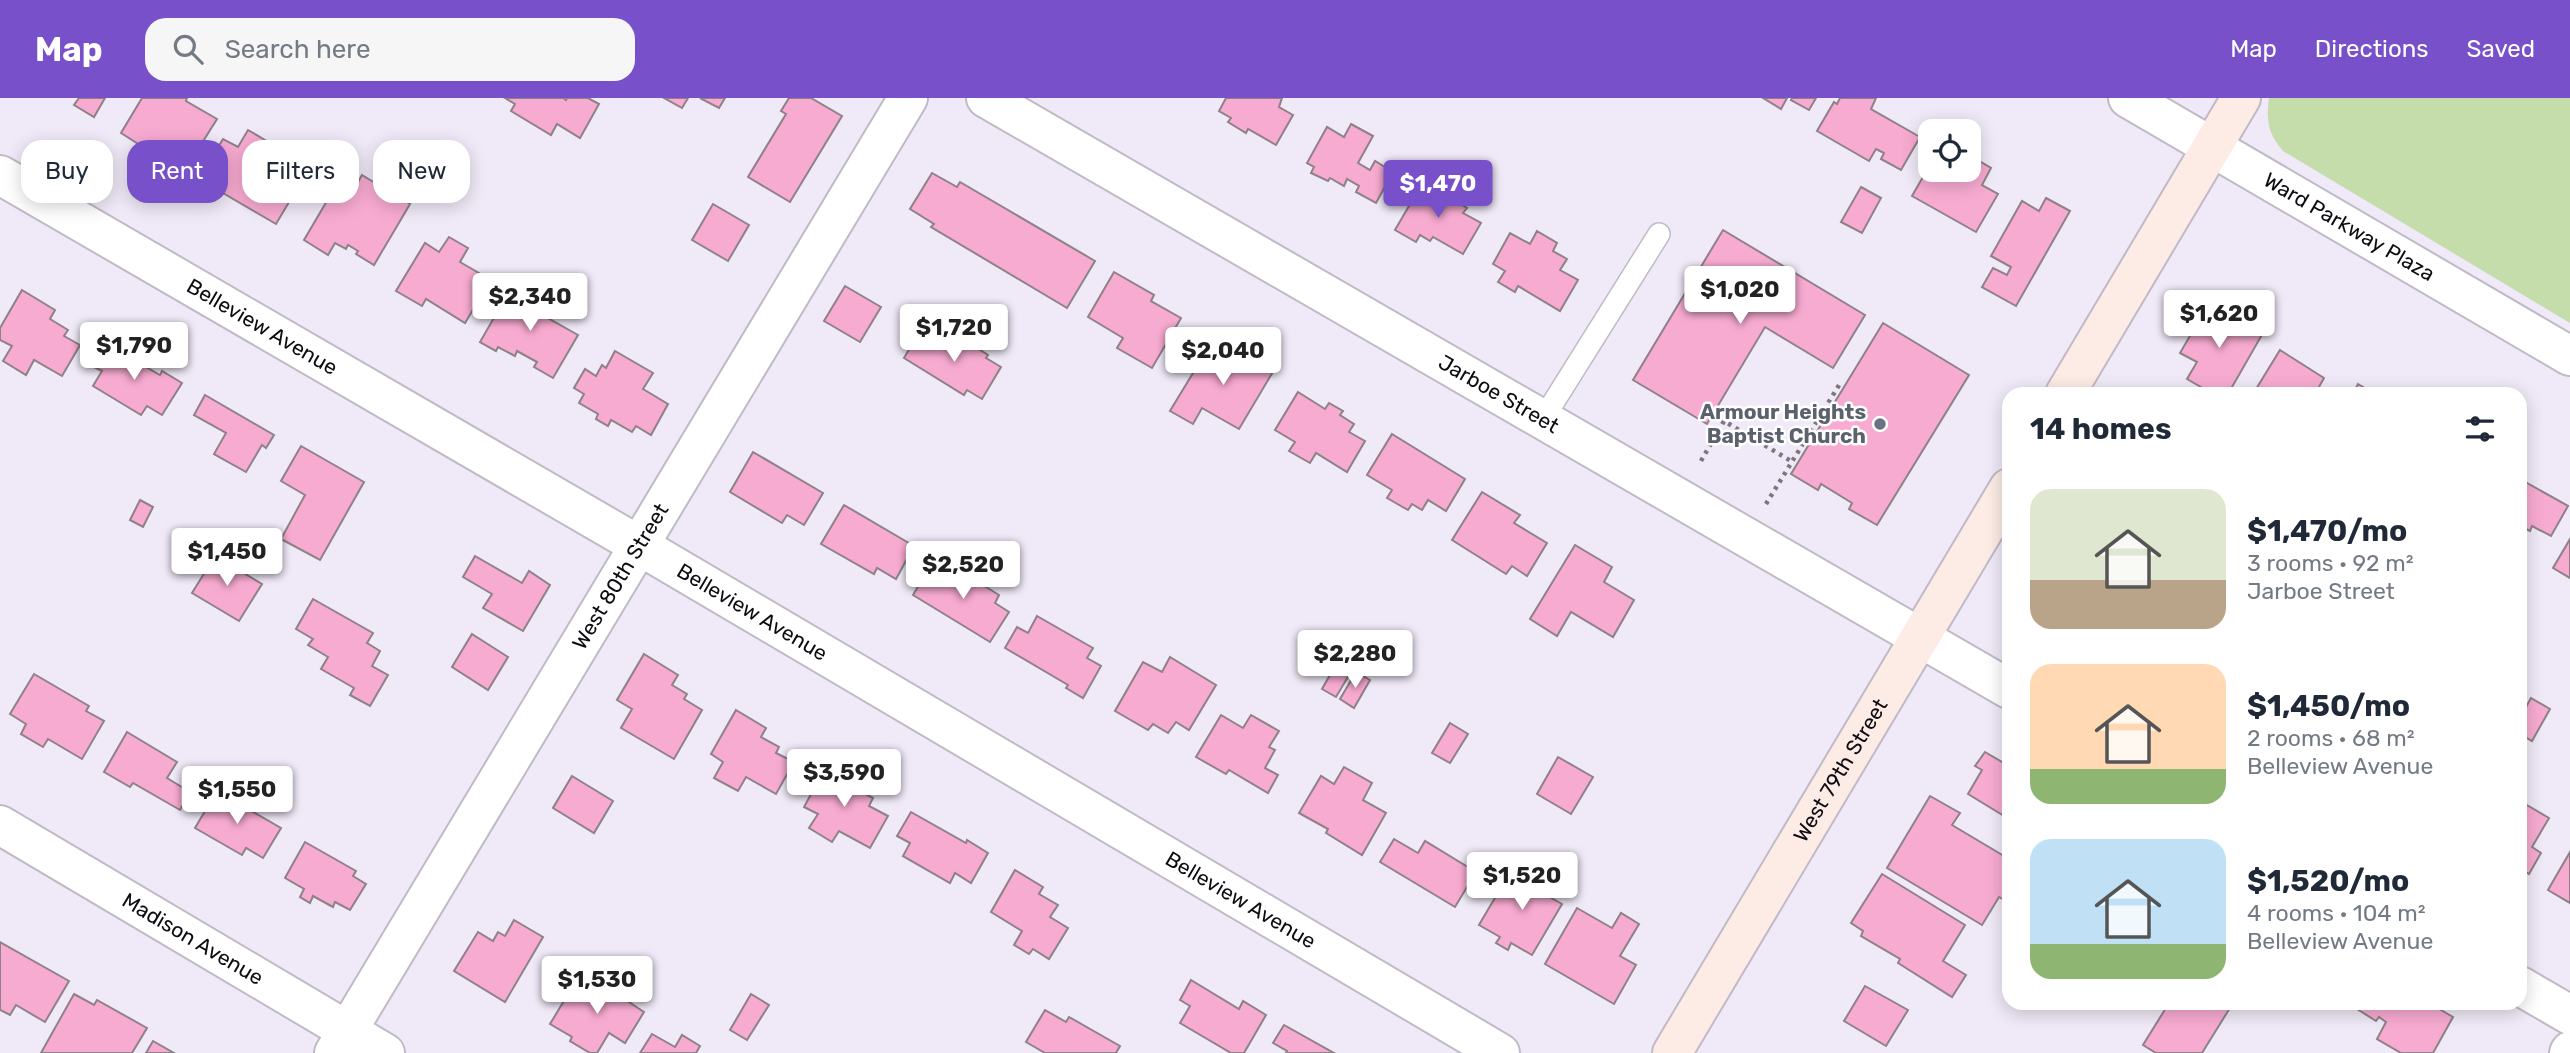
<!DOCTYPE html>
<html lang="en">
<head>
<meta charset="utf-8">
<style>
  :root { --surface:#fff; --page:#f6f6f7; --text:#1f2937; --muted:#747a83; --accent:#7851ca }
  body { margin:0; font-family:Rubik,sans-serif; background:var(--page); color:var(--text); height:100vh; display:flex; flex-direction:column; font-size:26px; white-space:nowrap }
  * { box-sizing:border-box; margin:0 }
  p { font-size:23px; color:var(--muted) }
  .icon { flex:none; width:38px; height:38px; fill:none; stroke:currentColor; stroke-width:2; stroke-linecap:round; stroke-linejoin:round }
  .map { position:relative; flex:1; overflow:hidden }
  .sheet { position:absolute; left:2002px; top:289px; width:525px; height:623px; display:flex; flex-direction:column; background:var(--surface); border-radius:21px; box-shadow:0 4px 18px #0003 }
  .sheet>* { flex:none }
  .banner { position:absolute; left:21px; top:42px; width:665px; height:63px; display:flex; gap:14px }
  .buttons { position:absolute; left:1918px; top:21px; display:grid; gap:14px }
  .buttons a { display:grid; place-items:center; width:63px; height:63px; border-radius:14px; background:var(--surface); box-shadow:0 4px 18px #0003; font-size:35px }
  .price { position:absolute; translate:-50% -60px; padding:0 16px; border-radius:7px; background:#fff; color:#222; font-size:23px; line-height:46px; filter:drop-shadow(0 2px 4px #0008) }
  .price::after { content:''; position:absolute; left:50%; top:42px; width:21px; height:16px; margin-left:-10px; background:inherit; clip-path:polygon(0 0,100% 0,50% 100%) }
  .price.on { background:var(--accent); color:#fff }
  ul { padding:0; list-style:none }
  li { display:flex; align-items:center; gap:21px; height:175px; padding:0 28px }
  li span { display:grid; place-items:center; flex:none; width:196px; height:140px; border-radius:21px; color:#555 }
  li>.icon { margin-inline-start:auto }
  span .icon { width:84px; height:84px; fill:#fffc; stroke-width:1 }
  li b { font-size:30px }
  h2 { display:flex; justify-content:space-between; align-items:center; height:84px; padding:0 28px; font-size:30px }
  .chip { padding:0 24px; border-radius:21px; background:var(--surface); box-shadow:0 4px 18px #0003; font-size:24px; line-height:63px }
  .chip.on { background:var(--accent); color:#fff }
  header { display:flex; align-items:center; gap:42px; box-sizing:border-box; height:98px; padding:0 35px; background:var(--accent); color:#fff }
  header strong { font-size:33px }
  nav { display:flex; gap:38px; margin-inline-start:auto; font-size:24px }
  .search { width:490px; height:63px; background:var(--page); display:flex; align-items:center; gap:18px; box-sizing:border-box; padding:0 24px; border-radius:21px; color:var(--muted); font-size:26px }
  .map>svg:first-child { display:block }
</style>
</head>
<body>
<header>
<strong>Map</strong>
<div class="search"><svg class="icon" aria-label="search" viewBox="0 0 24 24"><circle cx="10" cy="10" r="6"/><path d="M15 15l6 6"/></svg>Search here</div>
<nav><a>Map</a><a>Directions</a><a>Saved</a></nav>
</header>
<div class="map">
<svg width="2570" height="955" viewBox="0 0 2570 955">
  <rect width="100%" height="100%" fill="#f0e9f7"/>
  <path fill="#c5dcab" d="M 2269,0 L 2570,0 L 2570,225 L 2283,53 C 2268,35 2266,23 2269,0 Z"/>
  <g fill="#f8abd1" stroke="#8e8187" stroke-width="2">
    <polygon points="79,0 105,0 94,19 74,7"/>
    <polygon points="142,0 187,0 186,3 217,21 190,64 171,52 165,63 121,35"/>
    <polygon points="505,0 563,0 566,2 567,0 588,0 599,6 580,40 557,26 551,37 511,13 515,6"/>
    <polygon points="664,0 688,0 682,10"/>
    <polygon points="700,0 725,0 719,10"/>
    <polygon points="789,0 811,0 842,18 790,104 748,79 786,16 781,13"/>
    <polygon points="1226,0 1282,0 1279,9 1293,17 1276,47 1248,31 1246,35 1228,24 1231,20 1219,13"/>
    <polygon points="1763,0 1787,0 1781,11"/>
    <polygon points="1792,0 1816,0 1809,12 1791,2"/>
    <polygon points="1840,0 1876,0 1871,11 1920,39 1901,72 1881,61 1884,55 1876,51 1869,63 1817,33 1834,4 1837,6"/>
    <polygon points="1351,26 1373,38 1358,65 1370,72 1375,63 1393,74 1376,105 1356,94 1359,88 1347,81 1344,88 1330,80 1328,83 1311,75 1314,69 1307,65 1327,29 1344,39"/>
    <polygon points="248,32 265,42 253,62 281,79 283,74 301,84 276,126 199,81 223,41 238,49"/>
    <polygon points="1969,57 1991,70 1982,87 1998,96 1976,134 1912,98 1930,67 1930,72 1969,72"/>
    <polygon points="932,75 957,89 960,84 1095,163 1067,210 931,129 934,126 910,111"/>
    <polygon points="362,77 410,106 374,167 356,156 358,153 348,147 346,151 335,145 328,157 304,142 334,91 349,100"/>
    <polygon points="1423,84 1467,110 1463,115 1481,125 1463,156 1433,139 1430,143 1420,137 1416,144 1395,132"/>
    <polygon points="1861,89 1881,100 1862,135 1841,124"/>
    <polygon points="2046,100 2070,113 2016,208 1982,189 1993,170 2007,177 2011,169 1991,158 2022,103 2039,113"/>
    <polygon points="713,106 749,127 728,163 692,142"/>
    <polygon points="1723,132 1865,217 1833,270 1765,229 1707,326 1633,282"/>
    <polygon points="1537,133 1557,145 1553,153 1567,161 1560,172 1578,182 1560,213 1518,188 1515,194 1498,184 1505,173 1493,166 1510,135 1530,146"/>
    <polygon points="449,139 468,150 460,164 491,182 465,225 426,201 422,208 396,193 425,145 439,154"/>
    <polygon points="1114,174 1154,197 1151,203 1181,220 1152,270 1117,250 1123,240 1088,219"/>
    <polygon points="845,188 881,209 860,244 824,223"/>
    <polygon points="22,192 55,212 50,221 68,232 64,238 80,247 62,278 34,262 26,277 3,263 12,248 0,242 0,230"/>
    <polygon points="533,193 556,206 548,220 578,237 553,280 534,269 537,264 517,253 515,258 498,249 496,253 480,244 507,197 525,207"/>
    <polygon points="2209,205 2263,235 2228,296 2213,296 2187,281 2197,264 2180,255"/>
    <polygon points="1883,225 1969,277 1877,427 1849,411 1852,405 1821,386 1818,392 1791,376"/>
    <polygon points="922,230 957,251 963,241 988,257 986,260 1001,269 982,301 967,292 964,297 904,260"/>
    <polygon points="1213,242 1249,263 1252,259 1274,272 1239,331 1202,310 1193,326 1170,313"/>
    <polygon points="105,245 160,277 162,273 182,285 162,317 147,308 141,317 93,288 102,273 92,268"/>
    <polygon points="2280,252 2324,280 2315,296 2253,296"/>
    <polygon points="615,253 653,275 643,291 668,306 651,337 636,328 632,334 611,322 608,328 596,321 598,316 579,305 584,296 574,290 585,271 596,278 602,267 606,270"/>
    <polygon points="2358,286 2375,296 2353,296"/>
    <polygon points="1298,294 1325,311 1329,305 1343,313 1340,317 1354,326 1349,334 1365,343 1347,374 1316,355 1310,365 1289,353 1295,344 1275,332"/>
    <polygon points="205,297 274,337 266,350 262,347 246,374 214,356 226,335 194,317"/>
    <polygon points="1392,336 1465,381 1446,413 1428,402 1422,412 1412,406 1408,412 1387,400 1392,392 1367,377"/>
    <polygon points="301,348 364,384 320,462 281,441 305,397 281,383"/>
    <polygon points="753,354 823,395 804,427 787,417 782,425 730,394"/>
    <polygon points="2520,381 2568,408 2551,438 2532,428 2530,433 2520,428"/>
    <polygon points="1482,394 1520,417 1514,425 1547,445 1527,478 1512,468 1506,476 1452,442"/>
    <polygon points="140,402 153,409 143,429 130,422"/>
    <polygon points="844,407 914,448 896,481 877,470 874,476 821,446"/>
    <polygon points="2570,441 2570,480 2553,470"/>
    <polygon points="1575,447 1612,469 1604,484 1634,502 1613,539 1571,514 1557,538 1530,521"/>
    <polygon points="215,458 262,486 239,523 192,495"/>
    <polygon points="475,458 522,485 529,473 550,487 523,533 483,510 492,496 463,479"/>
    <polygon points="946,464 999,497 995,505 1009,514 990,544 913,497 925,477 935,483"/>
    <polygon points="313,501 373,535 367,545 380,553 372,568 388,577 370,608 350,597 354,590 321,571 328,559 308,547 313,541 296,531"/>
    <polygon points="1037,518 1093,550 1087,560 1101,568 1083,600 1066,590 1068,587 1005,550 1017,529 1028,535"/>
    <polygon points="472,536 508,559 488,592 452,569"/>
    <polygon points="644,556 678,577 672,587 687,596 684,601 702,612 674,661 621,630 632,611 617,602"/>
    <polygon points="1170,559 1216,587 1189,632 1176,624 1168,635 1153,626 1148,632 1115,613 1143,564 1162,574"/>
    <polygon points="1338,563 1352,572 1336,599 1322,591"/>
    <polygon points="1356,574 1370,582 1354,610 1340,601"/>
    <polygon points="34,576 89,608 86,613 104,623 82,661 48,641 43,649 21,636 26,626 10,616"/>
    <polygon points="2531,600 2550,611 2532,643 2520,636 2520,620"/>
    <polygon points="736,612 766,630 761,639 779,649 776,655 794,664 776,696 746,679 738,693 714,680 723,664 711,656"/>
    <polygon points="1221,617 1243,630 1251,617 1279,633 1269,649 1275,652 1265,670 1278,677 1268,695 1229,672 1226,676 1196,659"/>
    <polygon points="1450,625 1468,636 1450,665 1432,655"/>
    <polygon points="127,634 177,664 167,680 190,694 180,712 133,685 130,689 104,674"/>
    <polygon points="1985,654 2009,668 2009,721 1968,696 1982,672 1975,668"/>
    <polygon points="1558,659 1593,679 1571,716 1537,696"/>
    <polygon points="827,667 861,686 858,692 873,700 869,708 888,718 870,750 839,733 832,744 809,730 818,716 804,709"/>
    <polygon points="1344,669 1372,685 1363,702 1386,715 1362,757 1326,735 1328,731 1299,715 1321,678 1334,686"/>
    <polygon points="572,678 613,703 594,735 553,710"/>
    <polygon points="217,693 281,730 263,760 246,750 242,757 195,730"/>
    <polygon points="1930,698 1960,715 1952,727 2009,761 2009,805 1999,799 1982,827 1887,770"/>
    <polygon points="2520,703 2549,720 2532,749 2541,755 2529,776 2520,770"/>
    <polygon points="911,714 966,745 967,742 988,755 971,785 955,775 950,785 903,758 910,745 897,738"/>
    <polygon points="1394,741 1418,755 1425,743 1476,774 1455,809 1380,764"/>
    <polygon points="305,744 356,773 353,778 366,786 350,812 335,804 333,809 313,798 310,805 300,799 304,791 285,780"/>
    <polygon points="2570,754 2570,805 2548,792"/>
    <polygon points="1529,771 1555,785 1548,798 1562,806 1532,857 1511,845 1508,852 1496,845 1500,839 1479,827 1509,776 1522,783"/>
    <polygon points="1015,772 1043,789 1039,796 1058,807 1050,819 1068,830 1049,861 1033,851 1029,856 1014,847 1022,833 991,814"/>
    <polygon points="1882,776 1965,827 1943,863 1966,877 1952,899 1898,865 1900,861 1861,838 1863,833 1851,825"/>
    <polygon points="1577,810 1612,830 1621,815 1639,826 1620,858 1636,867 1614,906 1545,866"/>
    <polygon points="514,822 543,839 505,904 454,873 478,834 493,843 498,834 505,838"/>
    <polygon points="0,844 69,883 45,924 16,907 10,917 0,912"/>
    <polygon points="603,881 632,899 629,904 644,914 625,945 609,935 597,955 590,955 570,943 572,939 550,926 576,883 594,894"/>
    <polygon points="1191,882 1239,911 1243,903 1266,917 1244,955 1231,955 1180,925 1190,908 1180,902"/>
    <polygon points="1865,888 1908,912 1886,948 1844,923"/>
    <polygon points="74,896 94,907 97,902 147,930 132,955 41,955"/>
    <polygon points="751,896 769,907 747,942 730,932"/>
    <polygon points="2169,905 2233,905 2202,955 2156,955 2143,947"/>
    <polygon points="2360,905 2409,905 2413,907 2415,905 2429,905 2453,919 2433,955 2401,955 2377,941 2386,924 2379,919 2376,923 2357,911"/>
    <polygon points="1045,912 1066,924 1069,919 1120,948 1116,955 1045,955 1026,944"/>
    <polygon points="1284,927 1334,955 1286,955 1287,953 1273,945"/>
    <polygon points="652,936 675,949 682,937 700,948 696,955 640,955"/>
    <polygon points="153,943 174,955 146,955"/>
  </g>
  <g fill="none" stroke-linecap="round" stroke-linejoin="round">
    <g stroke="#c0bac7" stroke-width="24">
      <polyline id="lane" points="1543,321 1659,136"/>
    </g>
    <g stroke="#c0bac7" stroke-width="42">
      <g id="street">
        <path id="s1" d="M 986,0 L 2009,591"/>
        <path id="s2" d="M 2128,0 L 2570,258"/>
        <path id="s3" d="M 0,77 L 640,448 L 1500,955"/>
        <path id="s4" d="M 0,727 L 385,955"/>
        <polyline points="2520,888 2570,917"/>
        <path id="s5" d="M 334,955 L 908,0"/>
        <polyline points="2569,955 2570,953"/>
      </g>
    </g>
    <g stroke="#c0bac7" stroke-width="42">
      <g id="secondary">
        <polyline points="2065,296 2241,0"/>
        <path id="s6" d="M 1672,955 L 2009,390"/>
      </g>
    </g>
    <g stroke="#7b767f" stroke-width="4.5" stroke-dasharray="3.5 5" stroke-linecap="butt">
      <polyline points="1701,363 1724,323 1791,363"/>
      <polyline points="1766,406 1841,284"/>
    </g>
    <use href="#lane" stroke="#fff" stroke-width="21"/>
    <use href="#street" stroke="#fff" stroke-width="38"/>
    <use href="#secondary" stroke="#fdece6" stroke-width="38"/>
  </g>
  <circle fill="#6b7280" stroke="#fff" stroke-width="2.5" cx="1880" cy="326" r="7"/>
  <g text-anchor="middle" stroke-width="5" stroke-linejoin="round" paint-order="stroke">
    <g font-size="21" fill="#0f0c11" stroke="#fff">
      <text dy="7" stroke="none"><textPath href="#s2" startOffset="256">Ward Parkway Plaza</textPath></text>
      <text dy="7" stroke="none"><textPath href="#s3" startOffset="303">Belleview Avenue</textPath></text>
      <text dy="7" stroke="none"><textPath href="#s1" startOffset="592">Jarboe Street</textPath></text>
      <text dy="7" stroke="none"><textPath href="#s5" startOffset="556">West 80th Street</textPath></text>
      <text dy="7" stroke="none"><textPath href="#s3" startOffset="870">Belleview Avenue</textPath></text>
      <text dy="7" stroke="none"><textPath href="#s6" startOffset="329">West 79th Street</textPath></text>
      <text dy="7" stroke="none"><textPath href="#s3" startOffset="1437">Belleview Avenue</textPath></text>
      <text dy="7" stroke="none"><textPath href="#s4" startOffset="224">Madison Avenue</textPath></text>
    </g>
    <g font-size="21" font-weight="bold" fill="#5b616d" stroke="#fff" text-anchor="end">
      <text x="1866" y="321">Armour Heights<tspan x="1866" dy="24">Baptist Church</tspan></text>
    </g>
  </g>
</svg>
<div class="buttons">
<a><svg class="icon" aria-label="locate" viewBox="0 0 24 24"><circle cx="12" cy="12" r="6"/><path d="M12 2v4M12 18v4M2 12h4M18 12h4"/></svg></a>
</div>
<b class="price on" style="left:1438px;top:122px">$1,470</b>
<b class="price" style="left:1740px;top:228px">$1,020</b>
<b class="price" style="left:530px;top:235px">$2,340</b>
<b class="price" style="left:2219px;top:252px">$1,620</b>
<b class="price" style="left:954px;top:266px">$1,720</b>
<b class="price" style="left:134px;top:284px">$1,790</b>
<b class="price" style="left:1223px;top:289px">$2,040</b>
<b class="price" style="left:227px;top:490px">$1,450</b>
<b class="price" style="left:963px;top:503px">$2,520</b>
<b class="price" style="left:1355px;top:592px">$2,280</b>
<b class="price" style="left:844px;top:711px">$3,590</b>
<b class="price" style="left:237px;top:728px">$1,550</b>
<b class="price" style="left:1522px;top:814px">$1,520</b>
<b class="price" style="left:597px;top:918px">$1,530</b>
<div class="banner">
<a class="chip">Buy</a>
<a class="chip on">Rent</a>
<a class="chip">Filters</a>
<a class="chip">New</a>
</div>
<section class="sheet">
<h2>14 homes<svg class="icon" aria-label="filters" viewBox="0 0 24 24"><path d="M4 7h16M4 17h16"/><circle cx="9" cy="7" r="2"/><circle cx="15" cy="17" r="2"/></svg></h2>
<ul>
<li><span style="background:linear-gradient(#dfe7d0 65%,#b9a48a 0)"><svg class="icon" aria-label="home" viewBox="0 0 24 24"><path d="M3 11l9-7 9 7M6 9v11h12V9"/></svg></span><div><b>$1,470/mo</b><p>3 rooms · 92 m²</p><p>Jarboe Street</p></div></li>
<li><span style="background:linear-gradient(#ffd9b3 75%,#8fb573 0)"><svg class="icon" aria-label="home" viewBox="0 0 24 24"><path d="M3 11l9-7 9 7M6 9v11h12V9"/></svg></span><div><b>$1,450/mo</b><p>2 rooms · 68 m²</p><p>Belleview Avenue</p></div></li>
<li><span style="background:linear-gradient(#bfe0f5 75%,#8fb573 0)"><svg class="icon" aria-label="home" viewBox="0 0 24 24"><path d="M3 11l9-7 9 7M6 9v11h12V9"/></svg></span><div><b>$1,520/mo</b><p>4 rooms · 104 m²</p><p>Belleview Avenue</p></div></li>
</ul>
</section>
</div>
</body>
</html>
